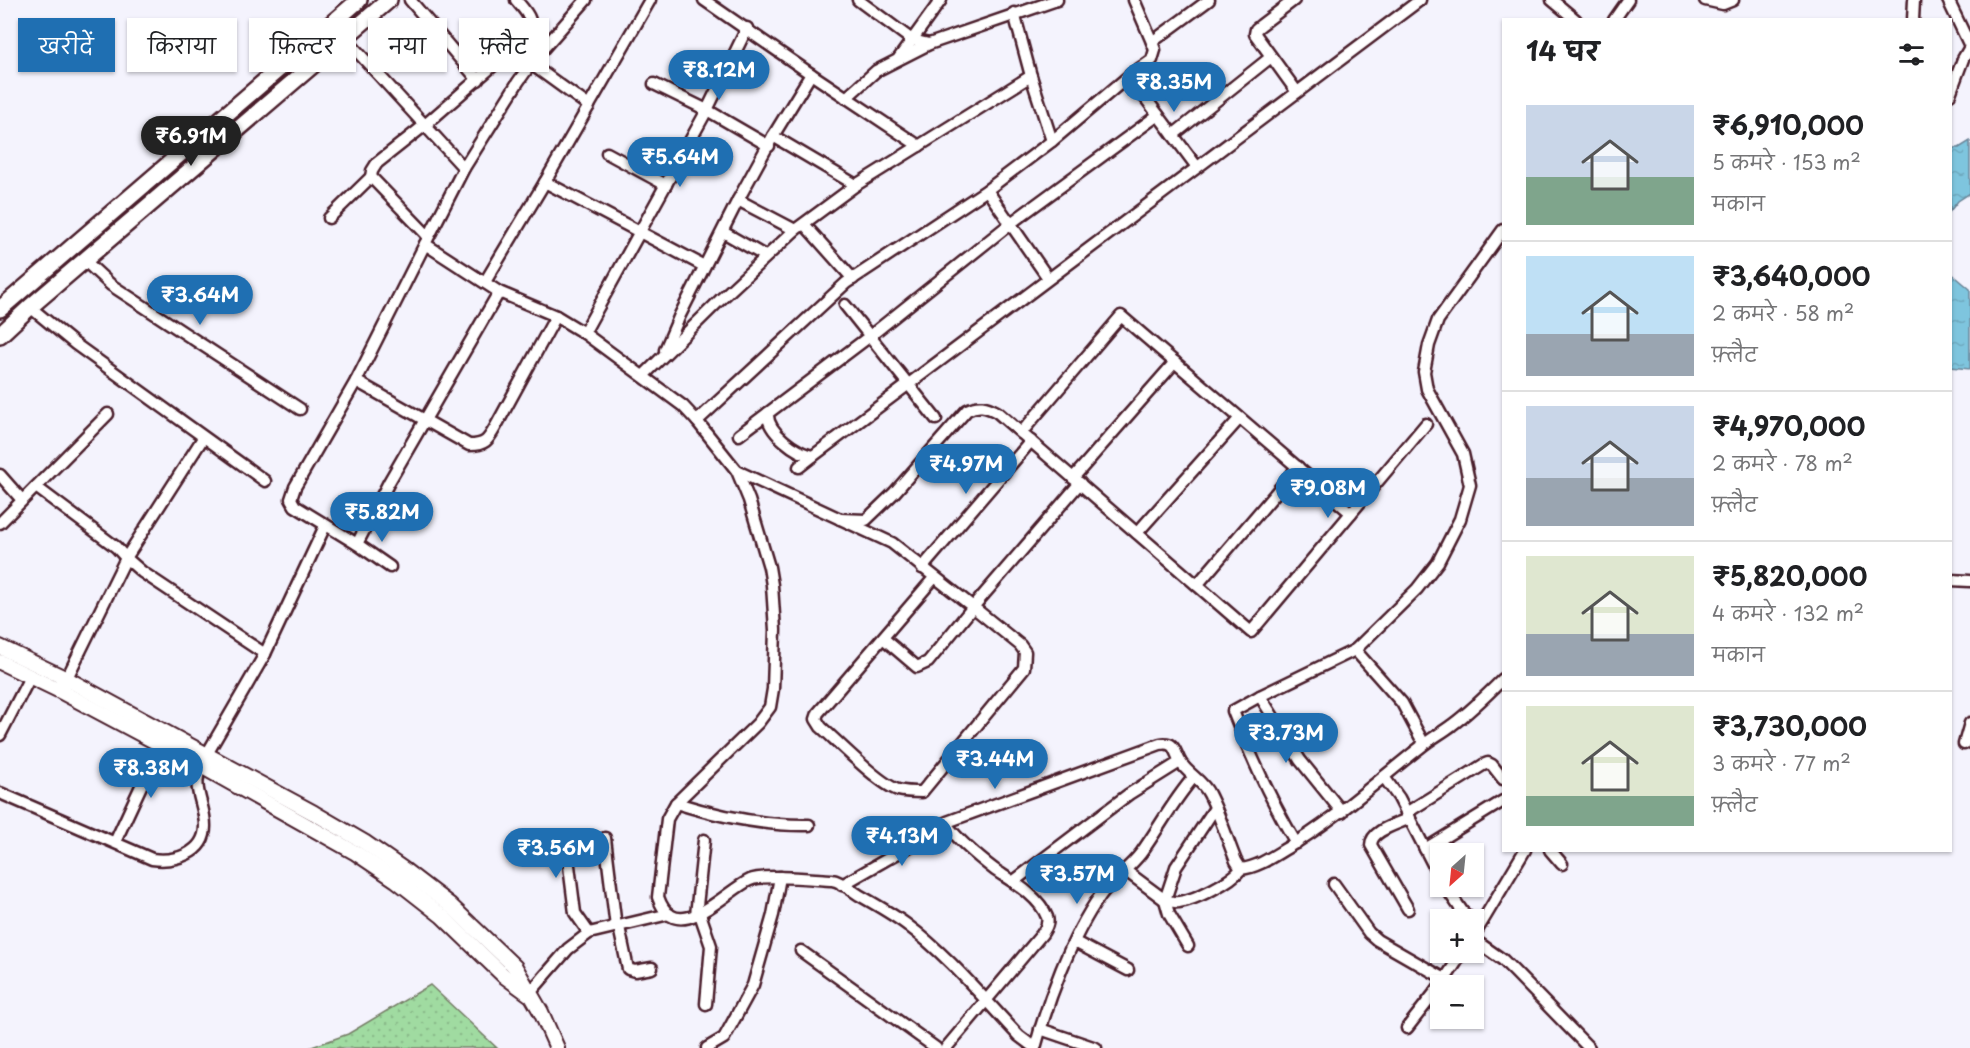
<!DOCTYPE html>
<html lang="hi">
<head>
<meta charset="utf-8">
<style>
  :root { --surface:#fff; --page:#f2f2f2; --text:#202124; --muted:#757577; --line:#e0e0e0; --accent:#1f6fb2 }
  body { margin:0; font-family:"Playpen Sans","Playpen Sans Deva",sans-serif; background:var(--page); color:var(--text); height:100vh; display:flex; flex-direction:column; font-size:22px; white-space:nowrap }
  * { box-sizing:border-box; margin:0 }
  p { font-size:20px; color:var(--muted) }
  .icon { flex:none; width:33px; height:33px; fill:none; stroke:currentColor; stroke-width:2; stroke-linecap:round; stroke-linejoin:round }
  .map { position:relative; flex:1; overflow:hidden }
  .sheet { position:absolute; left:1502px; top:18px; width:450px; height:834px; display:flex; flex-direction:column; background:var(--surface); border-radius:0px; box-shadow:0 2px 4px #0004 }
  .sheet>* { flex:none }
  .guide { position:absolute; left:18px; top:18px; width:570px; height:54px; display:flex; gap:12px }
  .needle { width:39px; rotate:207deg }
  .buttons { position:absolute; left:1430px; top:843px; display:grid; gap:12px }
  .buttons a { display:grid; place-items:center; width:54px; height:54px; border-radius:0px; background:var(--surface); box-shadow:0 2px 4px #0004; font-size:30px }
  .price { position:absolute; translate:-50% -51px; padding:0 14px; border-radius:21px; background:var(--accent); color:#fff; font-size:20px; line-height:39px; filter:drop-shadow(0 2px 3px #0008) }
  .price::after { content:''; position:absolute; left:50%; top:36px; width:18px; height:14px; margin-left:-9px; background:inherit; clip-path:polygon(0 0,100% 0,50% 100%) }
  .price.on { background:#222; color:#fff }
  ul { padding:0; list-style:none }
  li { display:flex; align-items:center; gap:18px; height:150px; padding:0 24px }
  li+li { border-top:2px solid var(--line) }
  li span { display:grid; place-items:center; flex:none; width:168px; height:120px; border-radius:0px; color:#555 }
  li>.icon { margin-inline-start:auto }
  span .icon { width:72px; height:72px; fill:#fffc; stroke-width:1 }
  li b { font-size:26px }
  h2 { display:flex; justify-content:space-between; align-items:center; height:72px; padding:0 24px; font-size:26px }
  .tag { padding:0 21px; border-radius:0px; background:var(--surface); box-shadow:0 2px 4px #0004; font-size:21px; line-height:54px }
  .tag.on { background:var(--accent); color:#fff }
  .map>svg:first-child { display:block }
</style>
</head>
<body>
<div class="map">
<svg width="1970" height="1048" viewBox="0 0 1970 1048">
  <defs>
    <pattern id="grass-dots" width="8" height="8" patternUnits="userSpaceOnUse" patternTransform="scale(1.5)"><rect width="8" height="8" fill="#a0dba1"/><path d="M2 2h.1M6 6h.1" fill="none" stroke="#8bbc8b" stroke-width="1.8" stroke-linecap="round"/></pattern>
    <pattern id="water-ripples" width="26" height="14" patternUnits="userSpaceOnUse" patternTransform="scale(1.5)"><rect width="26" height="14" fill="#7ec5de"/><path d="M2 4q2-2 4 0t4 0M15 11q2-2 4 0t4 0" fill="none" stroke="#6ea9bf"/></pattern>
  </defs>
  <rect width="100%" height="100%" fill="#f4f3fd"/>
  <filter id="ink" filterUnits="userSpaceOnUse"><feTurbulence type="fractalNoise" baseFrequency=".0167" numOctaves="2"/><feDisplacementMap in="SourceGraphic" scale="12" xChannelSelector="R" yChannelSelector="G"/><feConvolveMatrix kernelMatrix="1 2 1 2 8 2 1 2 1" color-interpolation-filters="sRGB"/></filter>
  <g filter="url(#ink)">
    <polygon fill="url(#grass-dots)" stroke="#757d66" stroke-width="1.5" points="430,985 497,1048 309,1048 348,1034"/>
    <g fill="url(#water-ripples)" stroke="#698396" stroke-width="1.5">
      <polygon points="1970,141 1970,193 1958,201 1950,211 1950,148 1959,148"/>
      <polygon points="1950,272 1970,289 1970,369 1950,367"/>
    </g>
    <g fill="none" stroke-linecap="round" stroke-linejoin="round">
      <g stroke="#4a1f2b" stroke-width="15">
        <g id="minor">
          <polyline points="410,0 478,80"/>
          <path d="M 586,0 L 535,58 L 518,82 L 464,168 L 425,244 L 499,292 L 556,316 L 584,333 L 683,406 L 697,421 L 737,471 L 749,500 L 769,567 L 772,585 L 775,630 L 773,689 L 770,707 L 758,723 L 676,803 C 718,816 764,826 809,825"/>
          <polyline points="704,0 811,74 919,146"/>
          <polyline points="858,0 912,40 929,44"/>
          <polyline points="1134,0 1152,42 1209,0"/>
          <polyline points="1294,0 1261,25 1256,29 1255,34 1297,92"/>
          <polyline points="1552,0 1576,20"/>
          <polyline points="1705,0 1723,4 1733,0"/>
          <polyline points="1948,0 1970,46"/>
          <polyline points="1014,13 1031,76 1052,141 987,190 1048,278"/>
          <polyline points="1614,20 1628,0"/>
          <polyline points="1913,20 1914,0"/>
          <polyline points="344,37 464,168"/>
          <polyline points="899,58 941,0"/>
          <polyline points="531,64 589,106"/>
          <polyline points="1129,76 1197,167"/>
          <polyline points="654,84 707,110 769,146"/>
          <polyline points="1950,94 1963,59 1970,47"/>
          <polyline points="846,98 876,71 929,44 1057,0"/>
          <path d="M 1158,115 L 1011,223 L 870,336 L 768,413 C 766,431 797,454 813,456 L 1420,0"/>
          <polyline points="1173,135 1271,57"/>
          <polyline points="773,136 856,185"/>
          <polyline points="1052,141 1129,76 1152,60 1155,50 1152,42"/>
          <polyline points="607,153 666,185"/>
          <polyline points="545,182 704,266"/>
          <polyline points="738,200 795,230"/>
          <polyline points="329,218 371,177"/>
          <polyline points="804,224 853,279"/>
          <polyline points="723,232 765,256"/>
          <path d="M 428,236 L 371,177 L 372,171 L 377,163 L 425,125 L 526,37 C 536,21 527,13 516,0"/>
          <polyline points="425,244 356,381 295,487 291,499 295,506 357,544 389,482 499,292"/>
          <polyline points="84,260 111,285 300,409"/>
          <polyline points="485,282 545,182 650,0"/>
          <polyline points="845,305 936,419"/>
          <polyline points="30,307 75,344 265,481"/>
          <polyline points="584,333 707,110 747,28"/>
          <polyline points="665,350 680,315 738,200 773,136 811,74"/>
          <polyline points="643,376 720,300 795,230 856,185 1031,76"/>
          <path d="M 356,381 L 469,445 C 486,445 488,440 496,426 L 556,316"/>
          <polyline points="697,421 846,283 987,190"/>
          <polyline points="1021,433 1121,316 1351,513"/>
          <polyline points="739,435 768,413"/>
          <polyline points="799,467 813,456"/>
          <polyline points="737,471 892,543 973,607 928,662 917,667 883,638"/>
          <polyline points="0,475 22,500"/>
          <polyline points="1073,478 1175,362"/>
          <polyline points="36,487 116,547 126,558 203,438"/>
          <path d="M 840,519 L 866,520 L 894,493 L 967,410 C 978,404 986,406 997,412 L 1251,632 L 1426,424"/>
          <polyline points="0,523 108,414"/>
          <polyline points="1137,533 1240,418"/>
          <polyline points="357,544 390,567"/>
          <polyline points="922,568 1031,441"/>
          <path d="M 934,578 L 818,713 L 816,719 L 821,727 C 838,742 879,784 898,790 C 906,792 914,792 922,792 L 1024,668 L 1025,652 L 1020,645 L 973,607 L 1080,483"/>
          <polyline points="1950,580 1970,581"/>
          <polyline points="1197,585 1298,467"/>
          <polyline points="265,654 325,526"/>
          <polyline points="63,686 126,558 142,572 265,654 207,754"/>
          <polyline points="1260,696 1300,760 1342,812"/>
          <polyline points="0,735 30,677"/>
          <polyline points="1424,744 1402,703 1355,650 1417,589 1438,562 1460,519 1470,485 1463,454 1427,389 1424,372 1429,345 1438,320 1503,230"/>
          <polyline points="1964,744 1970,723"/>
          <polyline points="1384,777 1399,798 1440,878"/>
          <path d="M 0,793 L 152,859 C 174,862 205,854 205,826 C 205,803 191,789 201,766"/>
          <path d="M 676,803 L 667,819 L 658,897 C 676,949 725,891 750,880 C 762,874 816,879 832,880 C 841,881 851,890 859,895 C 875,904 891,913 906,924 C 948,955 983,998 1019,1036 L 1035,1048 C 1048,1000 1071,937 1100,896 C 1111,880 1129,869 1141,853 C 1159,828 1173,801 1193,778"/>
          <polyline points="1406,813 1483,765 1488,763 1492,765 1503,779"/>
          <polyline points="605,838 616,927"/>
          <polyline points="115,842 160,745"/>
          <polyline points="566,842 575,913 589,933"/>
          <path d="M 1296,843 C 1271,801 1251,757 1233,711 L 1260,696 L 1355,650"/>
          <polyline points="1425,849 1503,801"/>
          <polyline points="1550,850 1562,864"/>
          <polyline points="1126,871 1165,900 1176,867 1215,808"/>
          <polyline points="1014,881 1129,794 1180,762"/>
          <polyline points="1334,884 1369,933 1377,940 1445,979 1463,952"/>
          <polyline points="842,885 947,825"/>
          <polyline points="1445,886 1462,911 1471,920"/>
          <path d="M 1408,909 L 1371,845 C 1371,830 1398,824 1410,818"/>
          <polyline points="700,914 711,946 706,1004"/>
          <polyline points="696,915 704,840"/>
          <polyline points="619,927 628,969 635,971 652,968"/>
          <polyline points="1473,937 1525,850"/>
          <polyline points="1473,939 1503,960 1515,972 1589,1048"/>
          <polyline points="1075,942 1128,970"/>
          <path d="M 1188,946 L 1169,914 L 1165,900 C 1170,901 1174,903 1179,902 C 1195,900 1231,882 1241,869 C 1258,867 1272,857 1287,848 C 1336,819 1377,781 1422,746 C 1432,738 1443,732 1452,725 C 1471,711 1487,695 1503,679"/>
          <polyline points="801,951 936,1048"/>
          <polyline points="529,994 568,949 589,933 669,914"/>
          <polyline points="1407,1028 1440,986"/>
          <polyline points="1040,1029 1096,1048"/>
          <polyline points="707,1048 724,1038 753,985 773,915 780,877"/>
          <path d="M 946,1048 L 1042,934 C 1046,928 1049,923 1047,917 C 1039,896 1013,882 995,870 C 978,857 960,842 947,825 L 947,822 L 1160,744 C 1176,741 1174,752 1181,763 C 1189,775 1203,781 1209,794 C 1220,815 1227,839 1236,861 L 1241,869"/>
        </g>
      </g>
      <g stroke="#4a1f2b" stroke-width="18">
        <g id="tertiary">
          <polyline points="0,647 67,679 314,813 364,842 403,869 450,905 515,967 541,1012 557,1048"/>
          <polyline points="0,662 60,691 201,766 356,853 396,880 442,916 503,975 529,994"/>
        </g>
      </g>
      <g stroke="#4a1f2b" stroke-width="20">
        <g id="secondary">
          <polyline points="0,309 359,0"/>
          <polyline points="0,335 30,307 389,0"/>
        </g>
      </g>
      <use href="#minor" stroke="#fff" stroke-width="10"/>
      <use href="#tertiary" stroke="#fff" stroke-width="14"/>
      <use href="#secondary" stroke="#fff" stroke-width="15"/>
    </g>
  </g>
</svg>
<div class="buttons">
<a><svg class="needle" viewBox="-14 -14 28 28"><path d="M0-13l5 13h-10z" fill="#e53935"/><path d="M0 13l5-13h-10z" fill="#757577"/></svg></a>
<a>+</a>
<a>−</a>
</div>
<b class="price" style="left:719px;top:101px">₹8.12M</b>
<b class="price" style="left:1174px;top:113px">₹8.35M</b>
<b class="price on" style="left:191px;top:167px">₹6.91M</b>
<b class="price" style="left:680px;top:188px">₹5.64M</b>
<b class="price" style="left:200px;top:326px">₹3.64M</b>
<b class="price" style="left:966px;top:495px">₹4.97M</b>
<b class="price" style="left:1328px;top:519px">₹9.08M</b>
<b class="price" style="left:382px;top:543px">₹5.82M</b>
<b class="price" style="left:1286px;top:764px">₹3.73M</b>
<b class="price" style="left:995px;top:790px">₹3.44M</b>
<b class="price" style="left:151px;top:799px">₹8.38M</b>
<b class="price" style="left:902px;top:867px">₹4.13M</b>
<b class="price" style="left:556px;top:879px">₹3.56M</b>
<b class="price" style="left:1077px;top:905px">₹3.57M</b>
<div class="guide">
<a class="tag on">खरीदें</a>
<a class="tag">किराया</a>
<a class="tag">फ़िल्टर</a>
<a class="tag">नया</a>
<a class="tag">फ़्लैट</a>
</div>
<section class="sheet">
<h2>14 घर<svg class="icon" aria-label="filters" viewBox="0 0 24 24"><path d="M4 7h16M4 17h16"/><circle cx="9" cy="7" r="2"/><circle cx="15" cy="17" r="2"/></svg></h2>
<ul>
<li><span style="background:linear-gradient(#c9d6e8 60%,#7fa58c 0)"><svg class="icon" aria-label="home" viewBox="0 0 24 24"><path d="M3 11l9-7 9 7M6 9v11h12V9"/></svg></span><div><b>₹6,910,000</b><p>5 कमरे · 153 m²</p><p>मकान</p></div></li>
<li><span style="background:linear-gradient(#bfe0f5 65%,#9aa5b1 0)"><svg class="icon" aria-label="home" viewBox="0 0 24 24"><path d="M3 11l9-7 9 7M6 9v11h12V9"/></svg></span><div><b>₹3,640,000</b><p>2 कमरे · 58 m²</p><p>फ़्लैट</p></div></li>
<li><span style="background:linear-gradient(#c9d6e8 60%,#9aa5b1 0)"><svg class="icon" aria-label="home" viewBox="0 0 24 24"><path d="M3 11l9-7 9 7M6 9v11h12V9"/></svg></span><div><b>₹4,970,000</b><p>2 कमरे · 78 m²</p><p>फ़्लैट</p></div></li>
<li><span style="background:linear-gradient(#dfe7d0 65%,#9aa5b1 0)"><svg class="icon" aria-label="home" viewBox="0 0 24 24"><path d="M3 11l9-7 9 7M6 9v11h12V9"/></svg></span><div><b>₹5,820,000</b><p>4 कमरे · 132 m²</p><p>मकान</p></div></li>
<li><span style="background:linear-gradient(#dfe7d0 75%,#7fa58c 0)"><svg class="icon" aria-label="home" viewBox="0 0 24 24"><path d="M3 11l9-7 9 7M6 9v11h12V9"/></svg></span><div><b>₹3,730,000</b><p>3 कमरे · 77 m²</p><p>फ़्लैट</p></div></li>
</ul>
</section>
</div>
</body>
</html>
